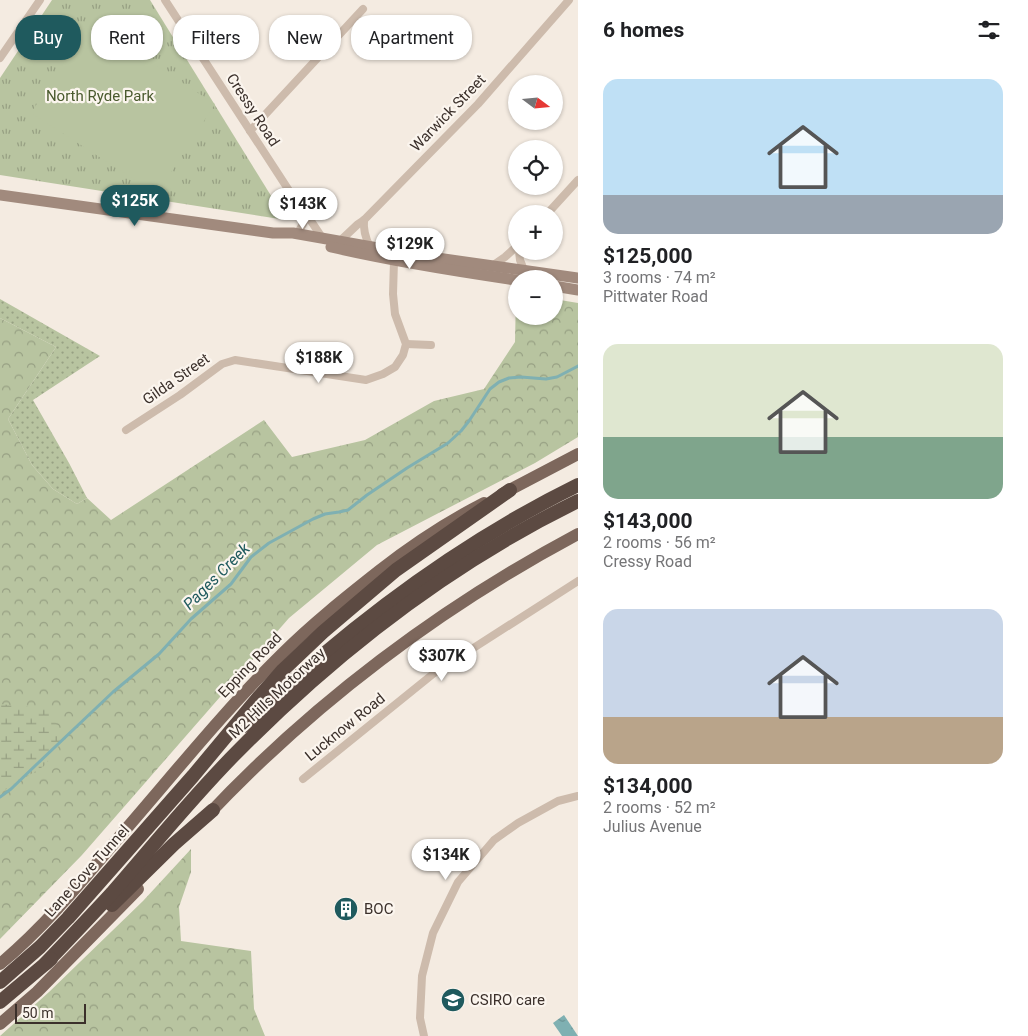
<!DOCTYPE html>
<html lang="en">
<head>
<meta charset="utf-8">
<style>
  :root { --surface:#fff; --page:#f2f2f2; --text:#202124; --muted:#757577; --accent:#1f5a5e }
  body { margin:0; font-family:Roboto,sans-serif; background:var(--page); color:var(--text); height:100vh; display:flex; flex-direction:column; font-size:19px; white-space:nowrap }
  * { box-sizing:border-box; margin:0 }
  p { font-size:16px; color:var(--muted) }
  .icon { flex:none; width:28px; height:28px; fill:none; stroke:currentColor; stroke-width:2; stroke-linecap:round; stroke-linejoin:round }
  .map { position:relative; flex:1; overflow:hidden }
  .side { display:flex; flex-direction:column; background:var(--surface); width:450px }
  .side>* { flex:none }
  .guide { position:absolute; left:15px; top:15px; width:475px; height:45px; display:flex; gap:10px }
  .needle { width:32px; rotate:106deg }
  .tools { position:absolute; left:508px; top:75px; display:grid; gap:10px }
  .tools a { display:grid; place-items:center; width:55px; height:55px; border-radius:50%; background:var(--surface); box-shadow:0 1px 4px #0004; font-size:25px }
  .scale { position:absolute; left:15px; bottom:12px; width:71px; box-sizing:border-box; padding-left:5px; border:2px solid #3b302b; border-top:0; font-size:14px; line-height:18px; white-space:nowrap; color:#3b302b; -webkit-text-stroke:4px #fbf5ee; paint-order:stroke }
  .price { position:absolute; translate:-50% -42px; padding:0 11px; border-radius:18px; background:#fff; color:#222; font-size:16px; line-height:32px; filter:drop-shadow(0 1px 2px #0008) }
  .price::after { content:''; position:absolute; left:50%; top:30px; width:15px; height:11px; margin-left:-8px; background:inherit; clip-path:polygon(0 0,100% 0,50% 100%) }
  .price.active { background:var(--accent); color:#fff }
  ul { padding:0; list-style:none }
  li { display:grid; align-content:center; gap:10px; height:265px; padding:0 25px }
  li span { display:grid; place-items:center; height:155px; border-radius:15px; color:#555 }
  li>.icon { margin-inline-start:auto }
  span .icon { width:90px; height:90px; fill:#fffc; stroke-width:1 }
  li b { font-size:21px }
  h2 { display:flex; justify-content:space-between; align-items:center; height:60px; padding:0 25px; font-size:21px }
  .pill { padding:0 18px; border-radius:20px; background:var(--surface); box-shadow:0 1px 4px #0004; font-size:18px; line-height:45px }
  .pill.active { background:var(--accent); color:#fff }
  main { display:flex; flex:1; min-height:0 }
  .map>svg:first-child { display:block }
</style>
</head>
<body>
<main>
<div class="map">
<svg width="578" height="1036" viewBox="0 0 578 1036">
  <defs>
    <pattern id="grass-dots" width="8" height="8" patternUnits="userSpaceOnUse" patternTransform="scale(1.25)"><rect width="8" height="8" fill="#b8c4a0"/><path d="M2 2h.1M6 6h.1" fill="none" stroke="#97a083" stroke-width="1.8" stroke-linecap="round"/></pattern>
    <pattern id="forest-crowns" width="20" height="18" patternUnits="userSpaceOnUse" patternTransform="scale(1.25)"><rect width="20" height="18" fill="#b8c4a0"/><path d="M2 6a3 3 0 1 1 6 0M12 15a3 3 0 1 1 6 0" fill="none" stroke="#97a083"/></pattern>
    <pattern id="wetland-marsh" width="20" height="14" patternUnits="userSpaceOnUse" patternTransform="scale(1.25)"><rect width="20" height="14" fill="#b8c4a0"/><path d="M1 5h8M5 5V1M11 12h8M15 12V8" fill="none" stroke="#97a083"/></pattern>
    <pattern id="park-tufts" width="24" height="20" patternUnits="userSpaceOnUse" patternTransform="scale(1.25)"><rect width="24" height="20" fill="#b8c4a0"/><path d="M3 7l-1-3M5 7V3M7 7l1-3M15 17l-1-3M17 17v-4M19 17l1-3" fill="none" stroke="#97a083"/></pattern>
    <pattern id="water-ripples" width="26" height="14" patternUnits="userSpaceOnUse" patternTransform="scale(1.25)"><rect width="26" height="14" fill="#7fb0b2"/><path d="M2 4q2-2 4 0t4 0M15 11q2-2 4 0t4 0" fill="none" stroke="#699091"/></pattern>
  </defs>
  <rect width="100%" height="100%" fill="#f4ebe1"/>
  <polygon fill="url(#grass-dots)" points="0,299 100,356 33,400 69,463 87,498 77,504 53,489 32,465 8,419 56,347 0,318"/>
  <g fill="url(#forest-crowns)">
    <polygon points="516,294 516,316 554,316 554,299 578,303 578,437 535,463 377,545 289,618 82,855 0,939 0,318 56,347 8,419 32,465 53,489 77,504 87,498 111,520 264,420 292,457 365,440 434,401 484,389 515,342"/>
    <polygon points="191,849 191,872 179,907 181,941 251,951 254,1009 265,1036 0,1036 49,992 143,901"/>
  </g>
  <polygon fill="url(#wetland-marsh)" points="0,704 48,709 64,739 44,766 0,793"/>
  <polygon fill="url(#park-tufts)" points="52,0 150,0 286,220 0,175 0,78"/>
  <polygon fill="#b8c4a0" points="89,22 215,104 157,194 31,113"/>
  <polygon fill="url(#water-ripples)" points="564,1015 578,1036 562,1036 553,1023"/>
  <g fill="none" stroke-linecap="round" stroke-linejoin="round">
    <polyline stroke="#7fb0b2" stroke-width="3" points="0,797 11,789 37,764 113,692 159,654 191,619 231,584 251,557 269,543 313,519 325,514 339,512 348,510 367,495 407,468 448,443 461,431 469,421 490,389 499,382 509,378 521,377 546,379 557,377 578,366"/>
    <g stroke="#cdbbac" stroke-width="8">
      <polyline points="165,0 301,209 311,221 323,239"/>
      <polyline points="0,58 40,0"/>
      <polyline points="250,131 363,9"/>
      <polyline points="547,214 578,180"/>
      <path d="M 364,220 C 363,230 365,237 370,247"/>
      <polyline points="293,233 299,231 304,222 302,213"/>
      <polyline points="340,241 358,224 364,220 478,104 569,0"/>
      <polyline points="519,251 520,260 524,270"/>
      <polyline points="492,266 505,257 516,247"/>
      <polyline points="406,344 431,345"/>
      <polyline points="126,430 180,395 222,364 235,360 366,380 383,374 395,367 403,355 406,344 395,314 393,294 394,261"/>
      <polyline points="303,779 433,674 578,581"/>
      <polyline points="424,1036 420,1018 422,976 433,933 458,882 494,840 518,823 558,801 578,796"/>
    </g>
    <g stroke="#a18a7d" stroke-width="11">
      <polyline points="0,195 273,233 293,233 423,256 578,278"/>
      <path d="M 331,247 C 392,261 454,271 516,280"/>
      <polyline points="554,286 578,290"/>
    </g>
    <g stroke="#7d675c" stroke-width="12">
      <polyline points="502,494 578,454"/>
      <path d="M 206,817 C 313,703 441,607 578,534"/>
      <path d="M 0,964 C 47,925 86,876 126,829 C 177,770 226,709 282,654 C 312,624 346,597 379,571 C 412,545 447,522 484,503"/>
      <polyline points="0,1024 37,992 138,889"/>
    </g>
    <g stroke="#5c4a42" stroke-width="14">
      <path d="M 244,726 C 343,631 454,546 578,485"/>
      <polyline points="112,905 174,844 213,810"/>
      <path d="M 45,964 C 67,941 90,917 112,893 C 154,845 193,796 238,751 C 337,651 451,563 578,501"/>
      <polyline points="0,982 40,947 68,918 193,776 258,698 283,670 323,632 396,570 510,490"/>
      <polyline points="0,1002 51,959"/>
    </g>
  </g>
  <defs>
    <g id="building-disc" transform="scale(1.25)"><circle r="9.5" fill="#1f5a5e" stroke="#fbf5ee"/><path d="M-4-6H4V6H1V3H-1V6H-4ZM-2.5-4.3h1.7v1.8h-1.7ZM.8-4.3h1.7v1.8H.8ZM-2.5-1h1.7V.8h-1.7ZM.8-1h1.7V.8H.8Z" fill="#fff"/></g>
    <g id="school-disc" transform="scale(1.25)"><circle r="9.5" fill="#1f5a5e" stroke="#fbf5ee"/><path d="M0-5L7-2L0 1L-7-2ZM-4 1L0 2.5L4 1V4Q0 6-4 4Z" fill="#fff"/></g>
  </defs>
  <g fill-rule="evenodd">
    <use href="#building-disc" x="346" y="909"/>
    <use href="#school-disc" x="453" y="1000"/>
  </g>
  <g text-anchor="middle" stroke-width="4.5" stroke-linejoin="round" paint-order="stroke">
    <g font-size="15" fill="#4a5a2e" stroke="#fbf5ee">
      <text x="100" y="101">North Ryde Park</text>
    </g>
    <g font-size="15" fill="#3b302b" stroke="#fbf5ee">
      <text transform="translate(253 110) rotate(57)" y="5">Cressy Road</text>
      <text transform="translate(448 113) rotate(-46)" y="5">Warwick Street</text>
      <text transform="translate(176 379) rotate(-35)" y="5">Gilda Street</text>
      <text transform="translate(250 665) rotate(-46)" y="5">Epping Road</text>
      <text transform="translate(277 693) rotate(-43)" y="5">M2 Hills Motorway</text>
      <text transform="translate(345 727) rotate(-39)" y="5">Lucknow Road</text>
      <text transform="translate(87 871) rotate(-48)" y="5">Lane Cove Tunnel</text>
    </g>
    <g font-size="15" fill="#3b302b" stroke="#fbf5ee" text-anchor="start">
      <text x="364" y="914">BOC</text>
      <text x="470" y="1005">CSIRO care</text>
    </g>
    <g font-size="16" font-style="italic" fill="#1f5a5e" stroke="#fbf5ee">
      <text transform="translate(216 576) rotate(-45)" y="6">Pages Creek</text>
    </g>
  </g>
</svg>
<div class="tools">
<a><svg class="needle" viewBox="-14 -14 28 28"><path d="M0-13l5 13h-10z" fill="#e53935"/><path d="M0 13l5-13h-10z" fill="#757577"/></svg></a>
<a><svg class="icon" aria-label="locate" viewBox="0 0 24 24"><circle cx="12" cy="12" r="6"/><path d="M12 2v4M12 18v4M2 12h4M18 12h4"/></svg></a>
<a>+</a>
<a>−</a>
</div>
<div class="scale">50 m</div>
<b class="price active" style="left:135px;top:227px">$125K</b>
<b class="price" style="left:303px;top:230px">$143K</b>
<b class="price" style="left:410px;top:270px">$129K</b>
<b class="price" style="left:319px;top:384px">$188K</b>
<b class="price" style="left:442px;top:682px">$307K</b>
<b class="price" style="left:446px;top:881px">$134K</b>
<div class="guide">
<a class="pill active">Buy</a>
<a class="pill">Rent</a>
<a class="pill">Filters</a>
<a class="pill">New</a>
<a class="pill">Apartment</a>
</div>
</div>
<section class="side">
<h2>6 homes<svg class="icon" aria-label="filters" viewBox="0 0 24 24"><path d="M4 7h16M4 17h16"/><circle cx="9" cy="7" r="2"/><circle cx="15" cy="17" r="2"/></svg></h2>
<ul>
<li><span style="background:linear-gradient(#bfe0f5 75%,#9aa5b1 0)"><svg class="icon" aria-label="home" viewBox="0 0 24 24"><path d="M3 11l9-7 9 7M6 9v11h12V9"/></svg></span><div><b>$125,000</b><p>3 rooms · 74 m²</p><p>Pittwater Road</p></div></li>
<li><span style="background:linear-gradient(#dfe7d0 60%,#7fa58c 0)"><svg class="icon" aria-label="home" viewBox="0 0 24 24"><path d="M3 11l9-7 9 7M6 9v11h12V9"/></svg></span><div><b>$143,000</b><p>2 rooms · 56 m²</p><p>Cressy Road</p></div></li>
<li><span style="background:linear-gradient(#c9d6e8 70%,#b9a48a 0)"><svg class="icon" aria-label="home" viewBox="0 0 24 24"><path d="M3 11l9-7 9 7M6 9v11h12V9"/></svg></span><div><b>$134,000</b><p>2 rooms · 52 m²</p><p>Julius Avenue</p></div></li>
</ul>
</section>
</main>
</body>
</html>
